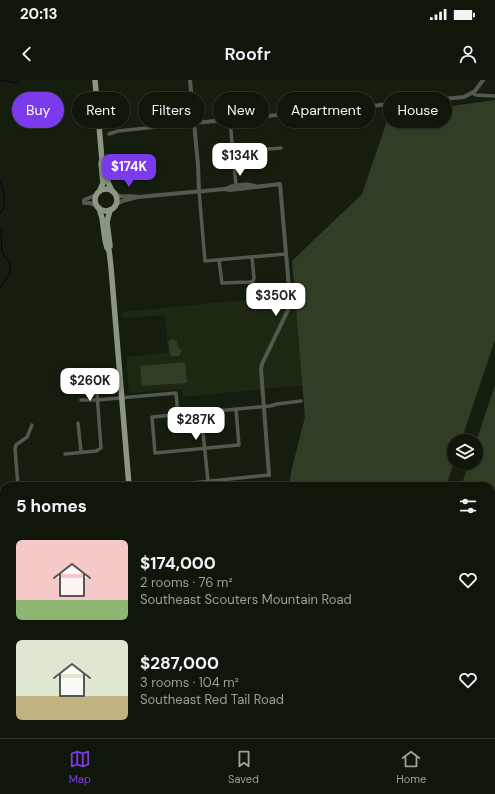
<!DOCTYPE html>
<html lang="en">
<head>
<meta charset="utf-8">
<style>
  :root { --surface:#10160a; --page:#191f13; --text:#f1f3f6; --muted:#9c9f9c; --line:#30352b; --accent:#7c3aed }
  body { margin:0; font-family:"DM Sans",sans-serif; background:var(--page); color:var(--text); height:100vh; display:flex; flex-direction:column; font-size:15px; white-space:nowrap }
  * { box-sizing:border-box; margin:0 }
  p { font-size:13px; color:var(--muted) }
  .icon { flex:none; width:22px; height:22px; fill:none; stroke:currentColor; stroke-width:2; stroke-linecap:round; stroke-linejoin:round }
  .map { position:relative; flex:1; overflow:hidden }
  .panel { position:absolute; left:0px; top:402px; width:495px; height:256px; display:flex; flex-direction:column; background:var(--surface); border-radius:12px 12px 0 0; box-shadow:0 1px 3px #0004,0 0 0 1px var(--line) }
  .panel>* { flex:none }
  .top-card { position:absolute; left:12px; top:12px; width:471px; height:36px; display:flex; gap:8px }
  .buttons { position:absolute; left:447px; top:354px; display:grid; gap:8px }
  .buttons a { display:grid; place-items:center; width:36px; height:36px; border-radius:50%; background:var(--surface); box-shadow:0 1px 3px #0004,0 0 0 1px var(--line); font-size:20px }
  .price { position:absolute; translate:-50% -34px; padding:0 9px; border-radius:8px; background:#fff; color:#222; font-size:13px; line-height:26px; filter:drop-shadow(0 1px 2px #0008) }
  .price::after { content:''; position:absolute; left:50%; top:24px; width:12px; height:9px; margin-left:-6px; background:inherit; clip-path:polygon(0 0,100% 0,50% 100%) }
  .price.current { background:var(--accent); color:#fff }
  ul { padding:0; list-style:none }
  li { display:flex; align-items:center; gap:12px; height:100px; padding:0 16px }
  li span { display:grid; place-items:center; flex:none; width:112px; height:80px; border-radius:6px; color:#555 }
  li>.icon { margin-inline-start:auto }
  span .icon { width:48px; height:48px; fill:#fffc; stroke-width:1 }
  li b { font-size:17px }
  h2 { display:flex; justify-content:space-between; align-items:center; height:48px; padding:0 16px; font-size:17px }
  .tag { padding:0 14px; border-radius:18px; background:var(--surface); box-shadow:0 1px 3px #0004,0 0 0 1px var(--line); font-size:14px; line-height:36px }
  .tag.current { background:var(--accent); color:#fff }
  .status { display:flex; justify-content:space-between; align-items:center; height:28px; padding:0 20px; background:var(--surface); direction:ltr }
  .status svg { height:11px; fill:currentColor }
  header { display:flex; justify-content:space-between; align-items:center; height:52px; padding:0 16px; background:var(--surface); font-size:18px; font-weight:600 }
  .tab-bar { display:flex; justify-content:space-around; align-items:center; height:56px; border-top:1px solid var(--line); background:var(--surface); font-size:11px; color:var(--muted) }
  .tab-bar a { display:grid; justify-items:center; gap:2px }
  .tab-bar .current { color:var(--accent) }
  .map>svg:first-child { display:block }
</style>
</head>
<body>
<div class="status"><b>20:13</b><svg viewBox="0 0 49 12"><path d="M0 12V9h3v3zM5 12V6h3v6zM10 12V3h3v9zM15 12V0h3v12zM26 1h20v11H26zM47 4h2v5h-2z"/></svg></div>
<header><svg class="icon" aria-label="back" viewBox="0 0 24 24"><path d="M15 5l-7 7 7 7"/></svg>Roofr<svg class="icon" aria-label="person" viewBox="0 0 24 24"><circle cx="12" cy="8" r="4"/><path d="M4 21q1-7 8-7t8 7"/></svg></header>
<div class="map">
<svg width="495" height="658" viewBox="0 0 495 658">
  <rect width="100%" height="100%" fill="#151e0e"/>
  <polygon fill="#1c2812" points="295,215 303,305 183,317 182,309 131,313 129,312 126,277 168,273 165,235 123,238 122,232"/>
  <g fill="#2f3e24">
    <polygon points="495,20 495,260 461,361 454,361 454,382 446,406 289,406 291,392 305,337 292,181 362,114 389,35"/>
    <polygon points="171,259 177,261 178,267 182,271 179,276 172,276 170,274 168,262"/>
    <polygon points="185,282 187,303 142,306 140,286"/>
    <polygon points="495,305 495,417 491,417 491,406 461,406 469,383 476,383 476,362"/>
    <polygon points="491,434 495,434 495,557 491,560"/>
    <polygon points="491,610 495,612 495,658 378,658 379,654 491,654"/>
    <polygon points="271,654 362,654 361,658 271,657"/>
  </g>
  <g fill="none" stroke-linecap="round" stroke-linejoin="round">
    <g stroke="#000321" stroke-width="1">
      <polyline points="0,2 3,0 15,3 18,0"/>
      <path d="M 0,100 C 4,110 7,125 0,134"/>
      <polyline points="0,150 1,151 2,172 10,183 10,193 0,208"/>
    </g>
    <g stroke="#535850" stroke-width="3.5">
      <polyline points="472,13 476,15 495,16"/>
      <polyline points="230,40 236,106"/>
      <polyline points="109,54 118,51 194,43"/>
      <polyline points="233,72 281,68"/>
      <polyline points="199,111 205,181 286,174"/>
      <polyline points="219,180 222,203 250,202 253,201 254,198 252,177"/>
      <polyline points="81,320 97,320 176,313 178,335"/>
      <polyline points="236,329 239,365 155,373 152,337 270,326 277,324 301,321"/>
      <polyline points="201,333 208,401"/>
      <polyline points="78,343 81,372"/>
      <polyline points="65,374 96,371 101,368 96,300"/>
      <polyline points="18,406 15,369 16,365 27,357 32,345"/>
      <polyline points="163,406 269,395"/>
      <polyline points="0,424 4,424"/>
      <polyline points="343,654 343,658"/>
      <polyline points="321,658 322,657"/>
    </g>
    <g stroke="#535850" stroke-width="4">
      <polyline points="190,0 198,85 199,111"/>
      <polyline points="194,43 464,17 475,11 483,0"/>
      <path d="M 225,109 C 233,105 247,103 255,106"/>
      <polyline points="96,115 84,120 84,123 89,123 96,125"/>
      <path d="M 116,115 C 123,118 130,115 138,117"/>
      <polyline points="115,125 122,121 138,117 225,109 230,110 280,104 290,219 288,230 262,284 261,289 269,395"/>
    </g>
    <g stroke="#8b9685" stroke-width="5.5">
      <polyline points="95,0 102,80 101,83 103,103 100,110"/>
      <polyline points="105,88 108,102 112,111"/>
      <circle cx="106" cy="120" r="11"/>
      <polyline points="99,128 102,138 105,160 107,168 109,170 111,187 129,406"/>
      <polyline points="110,130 107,142 110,166"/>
      <polyline points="151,654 152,658"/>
    </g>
  </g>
</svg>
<div class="buttons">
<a><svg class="icon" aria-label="layers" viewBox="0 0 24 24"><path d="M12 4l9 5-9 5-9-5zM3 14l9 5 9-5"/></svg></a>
</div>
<b class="price" style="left:240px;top:97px">$134K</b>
<b class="price current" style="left:129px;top:108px">$174K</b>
<b class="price" style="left:276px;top:237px">$350K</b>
<b class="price" style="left:90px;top:322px">$260K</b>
<b class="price" style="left:196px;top:361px">$287K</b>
<div class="top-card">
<a class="tag current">Buy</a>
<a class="tag">Rent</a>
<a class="tag">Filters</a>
<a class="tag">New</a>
<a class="tag">Apartment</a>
<a class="tag">House</a>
</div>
<section class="panel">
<h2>5 homes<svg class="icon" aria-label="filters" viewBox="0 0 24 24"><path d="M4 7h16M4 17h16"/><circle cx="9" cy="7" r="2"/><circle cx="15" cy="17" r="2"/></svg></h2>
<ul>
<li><span style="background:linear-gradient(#f6c9c9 75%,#8fb573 0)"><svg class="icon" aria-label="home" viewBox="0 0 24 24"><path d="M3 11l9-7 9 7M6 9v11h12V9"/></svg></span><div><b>$174,000</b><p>2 rooms · 76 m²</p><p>Southeast Scouters Mountain Road</p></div><svg class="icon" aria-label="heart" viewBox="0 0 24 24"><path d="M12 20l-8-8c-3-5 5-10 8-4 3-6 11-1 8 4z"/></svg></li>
<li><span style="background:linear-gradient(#dfe7d0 70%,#c2b280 0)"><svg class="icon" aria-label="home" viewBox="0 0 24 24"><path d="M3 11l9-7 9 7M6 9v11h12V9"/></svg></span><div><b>$287,000</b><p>3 rooms · 104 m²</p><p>Southeast Red Tail Road</p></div><svg class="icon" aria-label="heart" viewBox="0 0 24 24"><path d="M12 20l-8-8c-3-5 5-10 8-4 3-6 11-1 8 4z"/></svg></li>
</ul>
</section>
</div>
<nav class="tab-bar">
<a class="current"><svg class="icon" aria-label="map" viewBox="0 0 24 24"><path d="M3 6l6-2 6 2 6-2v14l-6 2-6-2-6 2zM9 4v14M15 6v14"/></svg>Map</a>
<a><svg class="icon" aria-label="saved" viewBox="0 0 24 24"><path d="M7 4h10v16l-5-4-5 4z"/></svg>Saved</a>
<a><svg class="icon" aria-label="home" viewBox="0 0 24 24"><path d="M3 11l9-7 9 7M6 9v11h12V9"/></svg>Home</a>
</nav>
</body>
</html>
